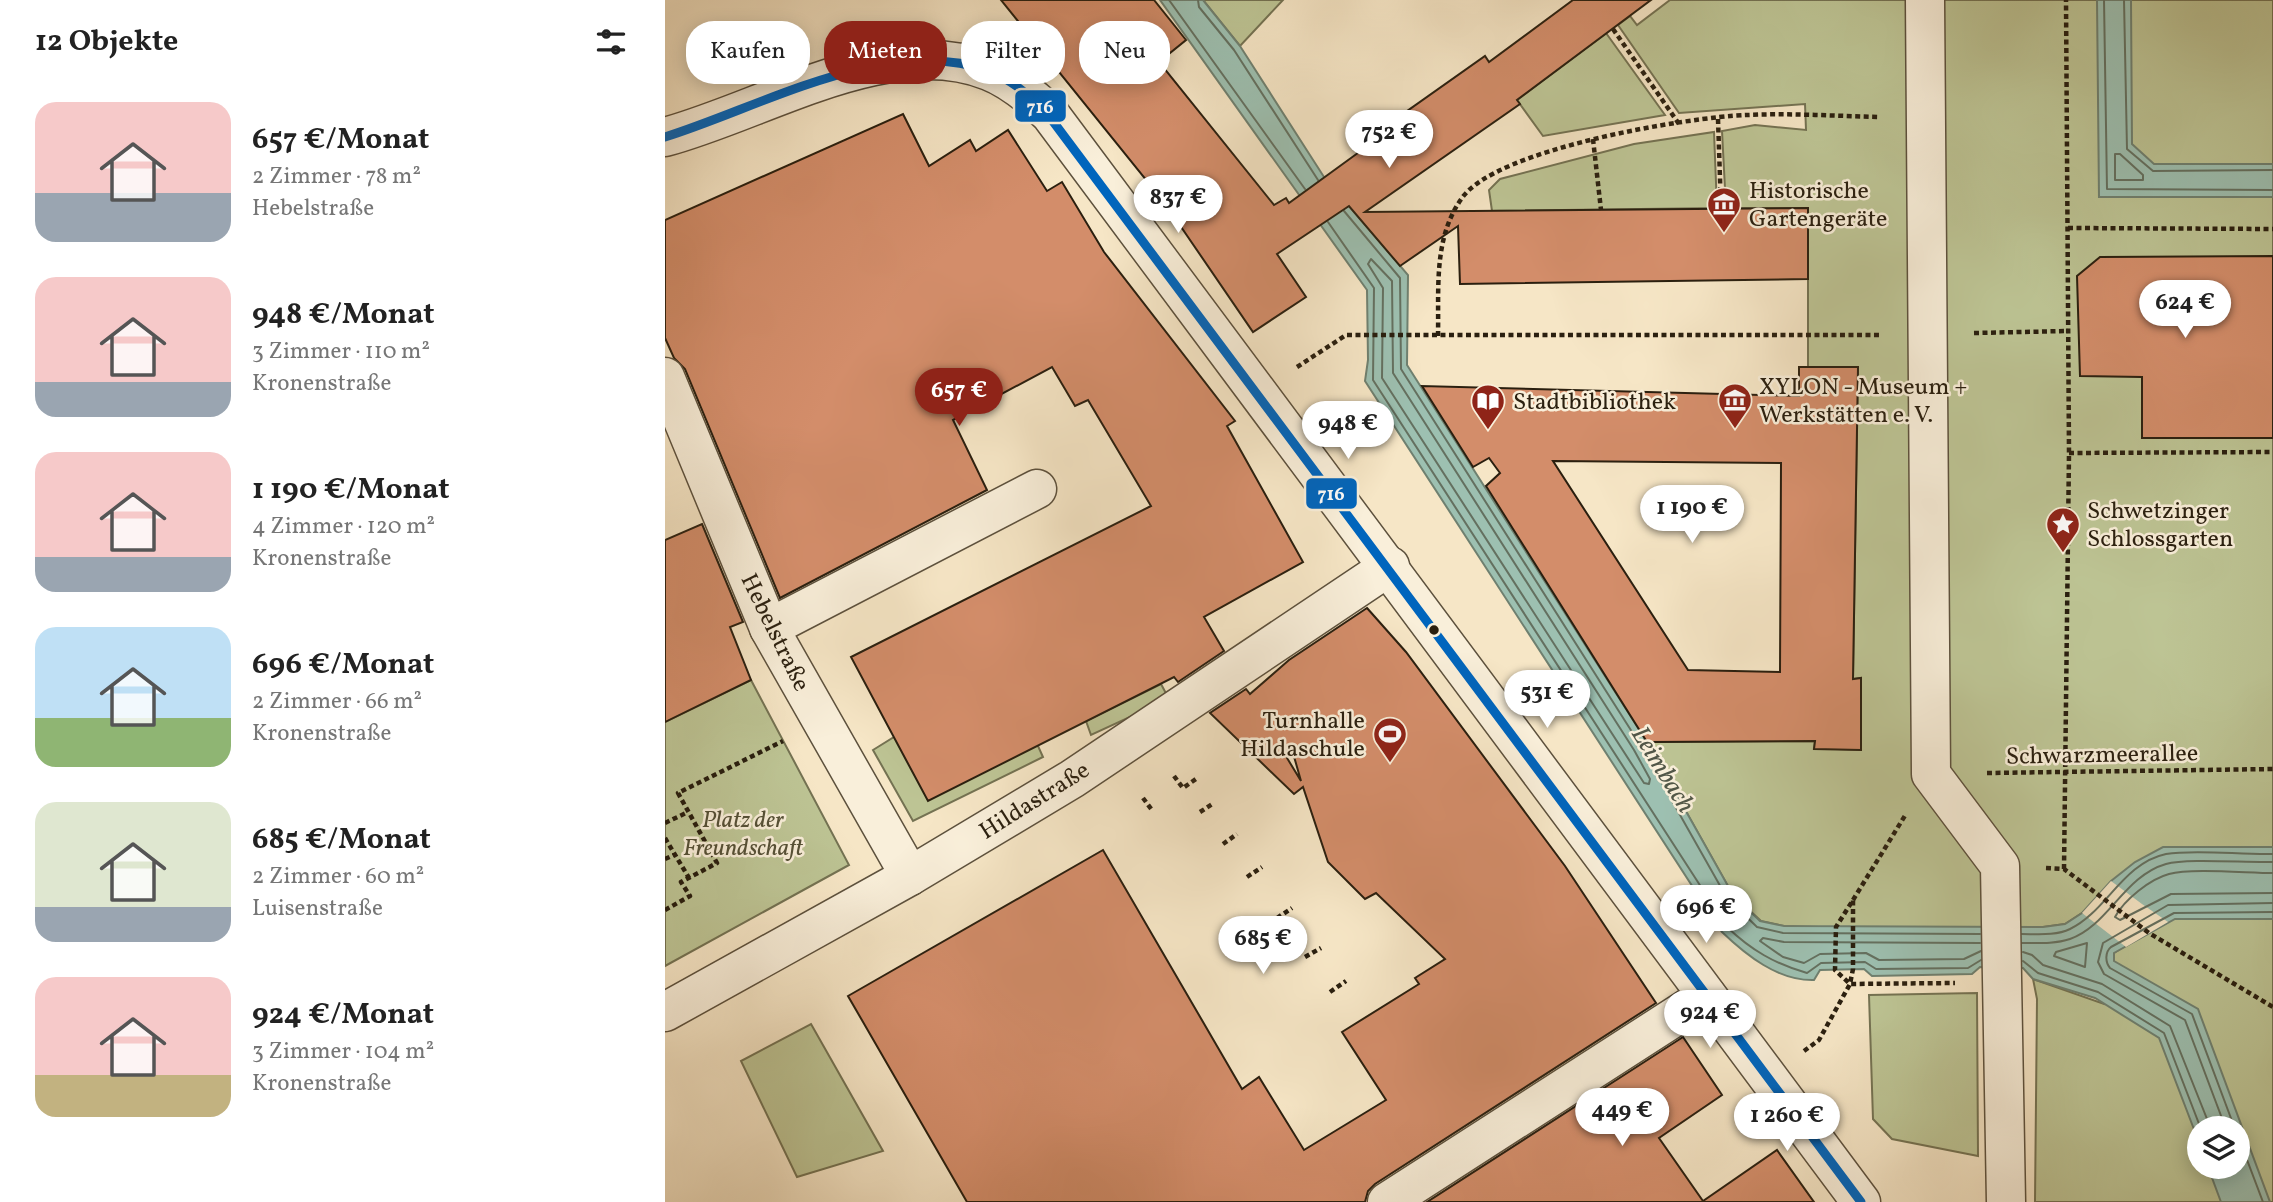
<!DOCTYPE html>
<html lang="de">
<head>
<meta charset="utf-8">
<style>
  :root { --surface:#fff; --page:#f2f2f2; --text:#222; --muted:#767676; --accent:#8f2418 }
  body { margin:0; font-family:Vollkorn,serif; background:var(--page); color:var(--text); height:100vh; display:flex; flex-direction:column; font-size:26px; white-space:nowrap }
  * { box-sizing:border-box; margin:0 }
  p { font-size:23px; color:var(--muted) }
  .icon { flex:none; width:38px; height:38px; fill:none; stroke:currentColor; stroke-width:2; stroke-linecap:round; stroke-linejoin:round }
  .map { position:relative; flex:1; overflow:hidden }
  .side { display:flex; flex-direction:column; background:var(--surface); width:665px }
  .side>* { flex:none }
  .guide { position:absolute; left:21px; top:21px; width:665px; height:63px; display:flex; gap:14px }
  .tools { position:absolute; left:1522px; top:1116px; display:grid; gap:14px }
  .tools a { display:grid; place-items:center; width:63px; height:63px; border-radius:50%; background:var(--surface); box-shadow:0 4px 18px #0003; font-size:35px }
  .price { position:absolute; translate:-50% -60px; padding:0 16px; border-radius:24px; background:#fff; color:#222; font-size:23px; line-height:46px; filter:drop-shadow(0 2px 4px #0008) }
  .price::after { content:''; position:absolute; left:50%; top:42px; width:21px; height:16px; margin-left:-10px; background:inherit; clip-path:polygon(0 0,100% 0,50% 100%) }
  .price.selected { background:var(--accent); color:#fff }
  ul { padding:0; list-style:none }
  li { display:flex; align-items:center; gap:21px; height:175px; padding:0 35px }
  li span { display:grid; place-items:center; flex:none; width:196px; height:140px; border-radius:21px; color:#555 }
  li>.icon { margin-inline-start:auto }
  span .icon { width:84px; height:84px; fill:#fffc; stroke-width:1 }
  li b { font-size:30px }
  h2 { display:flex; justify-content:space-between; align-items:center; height:84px; padding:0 35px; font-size:30px }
  .pill { padding:0 24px; border-radius:28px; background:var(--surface); box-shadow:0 4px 18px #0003; font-size:24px; line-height:63px }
  .pill.selected { background:var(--accent); color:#fff }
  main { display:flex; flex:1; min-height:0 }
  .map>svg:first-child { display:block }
</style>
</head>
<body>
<main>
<section class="side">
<h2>12 Objekte<svg class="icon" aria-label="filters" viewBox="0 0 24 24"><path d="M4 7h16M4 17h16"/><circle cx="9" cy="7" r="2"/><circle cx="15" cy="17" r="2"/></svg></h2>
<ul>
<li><span style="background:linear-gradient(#f6c9c9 65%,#9aa5b1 0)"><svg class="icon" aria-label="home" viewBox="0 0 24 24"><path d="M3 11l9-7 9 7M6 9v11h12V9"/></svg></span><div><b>657 €/Monat</b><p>2 Zimmer · 78 m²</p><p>Hebelstraße</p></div></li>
<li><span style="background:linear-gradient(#f6c9c9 75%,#9aa5b1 0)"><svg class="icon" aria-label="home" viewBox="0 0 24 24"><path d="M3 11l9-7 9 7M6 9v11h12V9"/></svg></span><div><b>948 €/Monat</b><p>3 Zimmer · 110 m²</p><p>Kronenstraße</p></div></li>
<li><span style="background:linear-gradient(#f6c9c9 75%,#9aa5b1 0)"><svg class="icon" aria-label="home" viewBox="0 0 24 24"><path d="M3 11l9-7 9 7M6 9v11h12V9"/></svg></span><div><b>1 190 €/Monat</b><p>4 Zimmer · 120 m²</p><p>Kronenstraße</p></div></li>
<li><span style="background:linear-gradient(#bfe0f5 65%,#8fb573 0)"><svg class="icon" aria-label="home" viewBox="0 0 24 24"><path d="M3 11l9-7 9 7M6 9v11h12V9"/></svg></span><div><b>696 €/Monat</b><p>2 Zimmer · 66 m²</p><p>Kronenstraße</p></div></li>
<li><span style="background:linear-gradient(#dfe7d0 75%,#9aa5b1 0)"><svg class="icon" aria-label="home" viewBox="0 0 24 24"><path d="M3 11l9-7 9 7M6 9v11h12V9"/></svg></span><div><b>685 €/Monat</b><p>2 Zimmer · 60 m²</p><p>Luisenstraße</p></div></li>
<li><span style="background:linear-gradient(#f6c9c9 70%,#c2b280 0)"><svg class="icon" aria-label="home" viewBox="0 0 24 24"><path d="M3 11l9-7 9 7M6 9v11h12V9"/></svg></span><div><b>924 €/Monat</b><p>3 Zimmer · 104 m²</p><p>Kronenstraße</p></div></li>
</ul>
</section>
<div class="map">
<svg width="1608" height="1202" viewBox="0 0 1608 1202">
  <rect width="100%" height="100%" fill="#f6e6c6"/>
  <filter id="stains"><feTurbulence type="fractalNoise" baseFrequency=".00286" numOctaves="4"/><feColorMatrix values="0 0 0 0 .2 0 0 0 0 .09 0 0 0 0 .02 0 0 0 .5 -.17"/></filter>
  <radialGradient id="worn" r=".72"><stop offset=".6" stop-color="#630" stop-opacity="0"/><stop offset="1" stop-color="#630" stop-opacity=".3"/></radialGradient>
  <g fill="#bdc494" stroke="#747252" stroke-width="2" fill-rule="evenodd">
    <polygon points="538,0 618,0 575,46"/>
    <path d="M 1005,0 L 1608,0 L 1608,1202 L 1370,1202 L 1372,999 L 1368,979 L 1439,1004 L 1449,953 L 1460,946 L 1417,913 L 1400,924 L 1378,927 L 1189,928 L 1119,926 L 1096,921 L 1068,895 L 982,742 L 1150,741 L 1149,748 L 1196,750 L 1196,678 L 1188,679 L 1193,367 L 1143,367 L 1143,208 L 1061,208 L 1057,131 L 1090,125 L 1141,130 L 1140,104 L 1014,113 L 953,25 L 965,16 L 972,25 ZM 1535,1129 L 1573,1129 L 1573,1167 L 1535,1167 Z"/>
    <polygon points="941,33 1000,115 878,136 852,100"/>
    <polygon points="1049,132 1052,208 827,211 824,190 835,179 969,144"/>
    <polygon points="86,680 184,865 0,966 0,722"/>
    <polygon points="496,684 504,699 426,735 421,721"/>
    <polygon points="229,737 373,746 378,757 248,821 208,750"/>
    <polygon points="1312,993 1313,1156 1227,1139 1208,1119 1204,995"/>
    <polygon points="146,1024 218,1151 132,1177 76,1061"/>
  </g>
  <g fill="#9dc0b1" stroke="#6f8070" stroke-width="2">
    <path d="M 495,0 L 538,0 L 575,46 L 659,177 L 743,275 L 742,365 L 982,742 L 1068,895 L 1095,921 L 1119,926 L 1378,927 L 1400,924 L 1417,913 L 1446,881 L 1470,862 L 1498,847 L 1608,847 L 1608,919 L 1510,919 L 1449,953 L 1449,961 L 1533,1009 L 1605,1202 L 1556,1202 L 1543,1167 L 1573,1167 L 1573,1129 L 1535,1129 L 1535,1145 L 1494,1038 L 1430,998 L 1368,979 L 1358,968 L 1315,967 L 1307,974 L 1207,976 L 1199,969 L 1155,970 L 1149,980 C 1113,981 1081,955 1057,932 L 700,381 L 703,360 L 702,290 Z"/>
    <polygon points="1432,0 1466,0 1467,144 1489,164 1608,164 1608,197 1434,197"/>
  </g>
  <polygon fill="#f6e6c6" points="1446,881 1477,904 1503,922 1461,947 1417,913"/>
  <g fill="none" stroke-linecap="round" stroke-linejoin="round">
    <g stroke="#647060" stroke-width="2">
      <polyline points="504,0 640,189"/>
      <polyline points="533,0 534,7 569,50 653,180"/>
      <polyline points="1439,0 1442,189 1608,190"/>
      <polyline points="1459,0 1462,149 1488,171 1608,170"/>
      <polygon points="1450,154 1455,154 1478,175 1478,180 1450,180"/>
      <polyline points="679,211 735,278 736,369 976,746 1062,898 1092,927 1118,933 1315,934"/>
      <path d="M 663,222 L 709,288 L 708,380 L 1062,927 C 1086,950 1110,964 1142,973 L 1156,963 L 1200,962 L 1211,969 L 1303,968 L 1316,960"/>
      <polygon points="706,259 727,281 728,373 969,750 985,779 984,784 979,783 717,378 718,288 703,264"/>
      <path d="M 1608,873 C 1582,873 1526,868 1504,874 C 1485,879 1459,900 1450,917 L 1455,920 L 1506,894 L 1608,893"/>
      <path d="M 1357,934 C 1372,934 1391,936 1405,929 C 1441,912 1458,863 1501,854 C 1531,849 1576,855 1608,854"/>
      <polyline points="1315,943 1119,942 1098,938 1095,941 1118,957 1139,963 1155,954 1201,953 1214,960 1299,959 1316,951"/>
      <path d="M 1357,943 C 1373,943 1390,944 1405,939 C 1443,926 1459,876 1501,864 C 1522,858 1582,863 1608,862"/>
      <polygon points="1422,943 1420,967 1389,956 1391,952"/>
      <polyline points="1358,952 1367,955 1378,965 1437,984 1505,1026 1546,1129"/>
      <polyline points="1358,961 1373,973 1433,992 1499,1033 1536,1129"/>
      <polyline points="1561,1129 1520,1020 1439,974 1433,962 1438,943 1503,905 1608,903"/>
      <path d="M 1570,1129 L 1527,1014 L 1445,968 C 1440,962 1440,952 1446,947 L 1509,913 L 1608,912"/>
      <polyline points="1573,1136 1598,1202"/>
    </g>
  </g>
  <g fill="#d38d6a" stroke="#2a1f0f" stroke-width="2" fill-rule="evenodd">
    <polygon points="336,0 489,0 521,40 494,62 609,205 621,198 624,203 708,142 704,138 820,56 824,62 908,0 986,0 852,100 855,104 700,212 1143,208 1143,279 795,284 793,226 735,266 684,206 612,254 641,297 588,332 499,202"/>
    <polygon points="238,114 264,166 305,140 311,151 343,130 382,191 397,182 439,252 570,421 562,426 638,562 539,617 559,651 513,682 509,677 263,801 186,657 486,506 423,400 410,406 387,367 288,420 322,490 115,598 20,369 9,358 0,338 0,220"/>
    <polygon points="1608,256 1608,438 1477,438 1477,377 1415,376 1412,276 1435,257"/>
    <path d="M 1134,367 L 1193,367 L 1188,679 L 1196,678 L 1196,750 L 1149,749 L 1150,741 L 982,742 L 821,486 L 835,473 L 824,458 L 808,467 L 757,386 L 1134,396 ZM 888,461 L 1116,463 L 1115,672 L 1023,670 Z"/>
    <polygon points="37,524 78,622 65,627 86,680 0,722 0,540"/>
    <path d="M 702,608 L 741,652 L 900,866 L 991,1003 L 710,1184 L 703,1191 L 700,1202 L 302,1202 L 183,996 L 438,850 L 577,1089 L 594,1077 L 639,1150 L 721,1100 L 677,1032 L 754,984 L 750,978 L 780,959 L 711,893 L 700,899 L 663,862 L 638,787 L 629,794 L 545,713 L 581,689 L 585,694 L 624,660 ZM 626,746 L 636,781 L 619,753 Z"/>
    <polygon points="1018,1037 1057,1095 994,1138 1038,1201 1112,1150 1149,1202 762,1202"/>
  </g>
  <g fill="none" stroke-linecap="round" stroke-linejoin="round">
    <g stroke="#5d513d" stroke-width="41">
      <g id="minor">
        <polyline points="1260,0 1266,774 1335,866 1341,1202"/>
        <path d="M 0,137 C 98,111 223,31 324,71 C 347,80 367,97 385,114 L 1196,1202"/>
        <polyline points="0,377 104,628 245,876"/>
        <polyline points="104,628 372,489"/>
        <polyline points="0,1012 245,876 407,779 725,566"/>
        <polyline points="722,1202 1042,996"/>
      </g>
    </g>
    <g stroke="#2a1f0f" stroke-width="4.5" stroke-dasharray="5 3.5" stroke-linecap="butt">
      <polyline points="948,29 1014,124"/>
      <polyline points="1053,119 1056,208"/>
      <polyline points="928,139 936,210"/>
      <polyline points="1403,228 1608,229"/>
      <polyline points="1309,333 1403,331"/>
      <path d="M 773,336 C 774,289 768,238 797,198 C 831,149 1022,117 1082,115 C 1126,113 1171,116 1215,117"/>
      <polyline points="632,367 681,335 1216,335"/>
      <polyline points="1404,453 1608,452"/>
      <polyline points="1322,773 1608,769"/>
      <polyline points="509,776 518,788 531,779"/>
      <polyline points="478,798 487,810"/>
      <polyline points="535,812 549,803"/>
      <polyline points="0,823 23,812"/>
      <polyline points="0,838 24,878"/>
      <polyline points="558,844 572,834"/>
      <polyline points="0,859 9,855"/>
      <polyline points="1381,868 1399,869 1484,933 1608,1007"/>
      <polyline points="1399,869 1404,453 1401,0"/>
      <polyline points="582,877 597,867"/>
      <polyline points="1188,900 1241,814"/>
      <polyline points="0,910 25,896 16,882 52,863 13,793 118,741"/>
      <polyline points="612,918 627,908"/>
      <polyline points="640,957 656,948"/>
      <polyline points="665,992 681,981"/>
      <polyline points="1139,1051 1154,1040 1185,984 1170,970 1171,927 1188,900 1188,969 1185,984 1290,983"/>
    </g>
    <use href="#minor" stroke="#f9efda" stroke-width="38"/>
    <g stroke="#f9efda" stroke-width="14">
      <path id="bus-1" d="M 0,137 C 99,106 221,34 325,71 C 345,79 362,94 378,108 L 1196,1202"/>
    </g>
    <use href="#bus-1" stroke="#0065bd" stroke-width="9"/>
  </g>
  <defs>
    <g id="museum-pin" transform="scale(1.75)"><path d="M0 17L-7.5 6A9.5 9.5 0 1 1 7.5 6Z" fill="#8f2418" stroke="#f9efda"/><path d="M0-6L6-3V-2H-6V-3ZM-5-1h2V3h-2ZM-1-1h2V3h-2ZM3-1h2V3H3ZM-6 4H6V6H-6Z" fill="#fff"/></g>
    <g id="library-pin" transform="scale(1.75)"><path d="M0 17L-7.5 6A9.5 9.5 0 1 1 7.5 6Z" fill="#8f2418" stroke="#f9efda"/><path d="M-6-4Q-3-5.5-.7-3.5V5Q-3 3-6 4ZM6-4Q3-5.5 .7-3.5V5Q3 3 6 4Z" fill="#fff"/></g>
    <g id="sight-pin" transform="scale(1.75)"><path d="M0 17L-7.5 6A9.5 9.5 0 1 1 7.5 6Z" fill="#8f2418" stroke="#f9efda"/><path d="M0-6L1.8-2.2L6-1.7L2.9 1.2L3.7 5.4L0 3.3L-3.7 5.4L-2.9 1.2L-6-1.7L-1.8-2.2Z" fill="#fff"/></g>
    <g id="stadium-pin" transform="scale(1.75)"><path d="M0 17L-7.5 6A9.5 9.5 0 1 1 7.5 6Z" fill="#8f2418" stroke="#f9efda"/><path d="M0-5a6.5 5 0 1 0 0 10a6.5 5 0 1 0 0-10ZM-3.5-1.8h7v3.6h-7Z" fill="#fff"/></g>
  </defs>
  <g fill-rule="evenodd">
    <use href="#museum-pin" x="1059" y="204"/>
    <use href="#museum-pin" x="1070" y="400"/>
    <use href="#library-pin" x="823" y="401"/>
    <use href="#sight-pin" x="1398" y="524"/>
    <use href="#stadium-pin" x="725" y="734"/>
  </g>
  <circle fill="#2a1f0f" stroke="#f9efda" stroke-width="2.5" cx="769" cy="630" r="6"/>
  <g text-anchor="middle" stroke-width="5" stroke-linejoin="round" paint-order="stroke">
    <g font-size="24" fill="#2a1f0f" stroke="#f9efda" text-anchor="start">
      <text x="1084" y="198">Historische<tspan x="1084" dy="28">Gartengeräte</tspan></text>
      <text x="1094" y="394">XYLON - Museum +<tspan x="1094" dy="28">Werkstätten e. V.</tspan></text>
      <text x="848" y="409">Stadtbibliothek</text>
      <text x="1422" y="518">Schwetzinger<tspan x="1422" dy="28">Schlossgarten</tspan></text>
      <text x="700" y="728" text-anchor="end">Turnhalle<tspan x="700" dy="28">Hildaschule</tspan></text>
    </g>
    <g font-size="24" fill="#2a1f0f" stroke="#f9efda">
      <text transform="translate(111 632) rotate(64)" y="8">Hebelstraße</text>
      <text transform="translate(1437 754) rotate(-1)" y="8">Schwarzmeerallee</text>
      <text transform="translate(369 800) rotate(-32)" y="8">Hildastraße</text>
    </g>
    <g font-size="24" font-style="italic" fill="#565137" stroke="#f9efda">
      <text x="78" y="827">Platz der<tspan x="78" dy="28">Freundschaft</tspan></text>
    </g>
    <g font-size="26" font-style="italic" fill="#525748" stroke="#f9efda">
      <text transform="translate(999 769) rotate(58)" y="9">Leimbach</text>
    </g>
  </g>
  <g stroke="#f9efda" stroke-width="2.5">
    <rect x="349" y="89" width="53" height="34" rx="7" fill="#0065bd"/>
    <rect x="640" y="477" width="53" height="33" rx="7" fill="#0065bd"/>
  </g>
  <g font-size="19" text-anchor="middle" font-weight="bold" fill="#fff">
    <text x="375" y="113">716</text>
    <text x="666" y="500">716</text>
  </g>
  <rect width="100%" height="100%" filter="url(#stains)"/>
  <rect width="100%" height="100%" fill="url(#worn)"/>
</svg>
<div class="tools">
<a><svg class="icon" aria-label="layers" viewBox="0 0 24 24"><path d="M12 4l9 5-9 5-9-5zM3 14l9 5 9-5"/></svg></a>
</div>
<b class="price" style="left:724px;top:170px">752 €</b>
<b class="price" style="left:513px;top:235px">837 €</b>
<b class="price" style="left:1520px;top:340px">624 €</b>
<b class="price selected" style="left:294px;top:428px">657 €</b>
<b class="price" style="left:683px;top:461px">948 €</b>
<b class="price" style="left:1027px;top:545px">1 190 €</b>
<b class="price" style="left:882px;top:730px">531 €</b>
<b class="price" style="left:1041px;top:945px">696 €</b>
<b class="price" style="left:598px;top:976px">685 €</b>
<b class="price" style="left:1045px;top:1050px">924 €</b>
<b class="price" style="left:957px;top:1148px">449 €</b>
<b class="price" style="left:1122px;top:1153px">1 260 €</b>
<div class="guide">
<a class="pill">Kaufen</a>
<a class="pill selected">Mieten</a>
<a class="pill">Filter</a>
<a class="pill">Neu</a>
</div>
</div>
</main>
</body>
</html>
